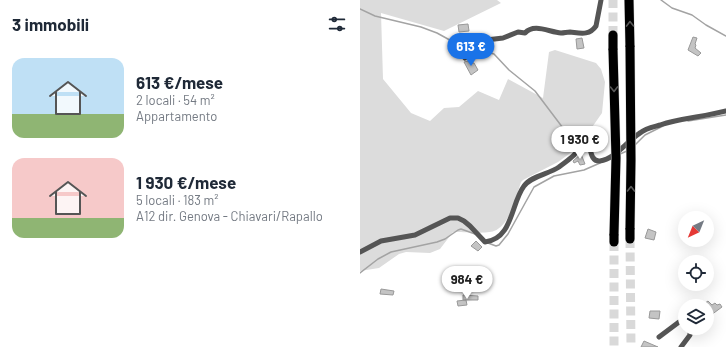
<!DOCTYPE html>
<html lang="it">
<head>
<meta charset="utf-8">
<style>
  :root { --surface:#fff; --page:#f6f6f7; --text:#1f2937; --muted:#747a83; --accent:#1a73e8 }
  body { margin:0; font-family:Barlow,sans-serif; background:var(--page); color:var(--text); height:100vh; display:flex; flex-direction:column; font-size:15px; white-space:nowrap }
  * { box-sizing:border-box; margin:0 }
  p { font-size:13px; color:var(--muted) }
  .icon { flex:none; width:22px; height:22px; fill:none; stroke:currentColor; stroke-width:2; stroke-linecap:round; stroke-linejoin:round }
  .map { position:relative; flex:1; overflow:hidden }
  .side { display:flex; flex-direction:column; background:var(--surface); width:360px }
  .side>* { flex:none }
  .needle { width:26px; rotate:223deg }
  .tools { position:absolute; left:318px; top:211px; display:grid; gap:8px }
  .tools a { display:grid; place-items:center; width:36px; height:36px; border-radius:50%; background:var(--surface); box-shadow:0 4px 16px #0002; font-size:20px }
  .price { position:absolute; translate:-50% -34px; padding:0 9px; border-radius:14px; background:#fff; color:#222; font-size:13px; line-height:26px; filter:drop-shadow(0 1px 2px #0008) }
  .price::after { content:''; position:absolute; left:50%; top:24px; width:12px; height:9px; margin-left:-6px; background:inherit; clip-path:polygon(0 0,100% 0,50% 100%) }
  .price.on { background:var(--accent); color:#fff }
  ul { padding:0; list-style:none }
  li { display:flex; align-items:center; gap:12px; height:100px; padding:0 12px }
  li span { display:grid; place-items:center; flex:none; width:112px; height:80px; border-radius:12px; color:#555 }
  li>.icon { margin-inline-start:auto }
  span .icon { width:48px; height:48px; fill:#fffc; stroke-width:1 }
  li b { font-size:17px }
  h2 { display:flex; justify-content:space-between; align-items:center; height:48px; padding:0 12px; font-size:17px }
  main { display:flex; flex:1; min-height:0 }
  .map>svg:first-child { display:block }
</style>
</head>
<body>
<main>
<section class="side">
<h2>3 immobili<svg class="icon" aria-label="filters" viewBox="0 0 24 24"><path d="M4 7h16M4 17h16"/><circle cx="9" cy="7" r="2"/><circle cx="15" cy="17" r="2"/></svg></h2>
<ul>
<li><span style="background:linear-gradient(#bfe0f5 70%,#8fb573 0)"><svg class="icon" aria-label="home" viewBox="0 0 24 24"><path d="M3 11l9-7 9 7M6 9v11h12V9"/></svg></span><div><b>613 €/mese</b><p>2 locali · 54 m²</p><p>Appartamento</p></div></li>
<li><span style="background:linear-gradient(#f6c9c9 75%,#8fb573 0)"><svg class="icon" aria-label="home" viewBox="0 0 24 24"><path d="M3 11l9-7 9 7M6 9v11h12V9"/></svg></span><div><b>1 930 €/mese</b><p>5 locali · 183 m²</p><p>A12 dir. Genova - Chiavari/Rapallo</p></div></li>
</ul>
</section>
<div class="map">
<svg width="366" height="347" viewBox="0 0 366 347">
  <rect width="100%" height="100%" fill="#fff"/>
  <path fill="#dcdcdc" d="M 0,0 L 137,0 L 141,3 L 84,31 L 21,13 L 23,79 L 51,113 L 70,121 L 84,108 L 99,107 L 118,91 L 139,100 L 148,79 L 183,98 L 189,52 L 195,50 L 236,63 L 241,69 L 245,82 L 242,113 L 221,143 L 209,154 L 198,162 L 163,180 L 161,182 C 156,197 150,225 134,231 C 127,234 102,232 93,232 L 80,249 L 70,253 L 46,252 L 39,254 L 19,268 L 0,271 Z"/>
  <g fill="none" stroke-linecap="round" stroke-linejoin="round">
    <g stroke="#a3a3a3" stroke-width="1.5">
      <polyline points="301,0 312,8 332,15 346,25 366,36"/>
      <polyline points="0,9 15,16 61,27 77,33 97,44"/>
      <polyline points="130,53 134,54 149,70 175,91 206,132 224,139"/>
      <polyline points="328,121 366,115"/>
      <polyline points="275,145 285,135 303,126"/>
      <polyline points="260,154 267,151"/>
      <polyline points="128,243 136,246 139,245 148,234 174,187 194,176 224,170 240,163"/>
      <polyline points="0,273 18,259 31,252 77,242 85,239 98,230 101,229 115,234"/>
    </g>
  </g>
  <g fill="#c4c4c4" stroke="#999">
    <polygon points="108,24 109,31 99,32 98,25"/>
    <polygon points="333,37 337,38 335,44 336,45 335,48 341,53 338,56 328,50"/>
    <polygon points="222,38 224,48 217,49 216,39"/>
    <polygon points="108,61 110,63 114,63 118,70 111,75 104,62"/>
    <polygon points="221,154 225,164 220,165 218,161 214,163 213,161"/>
    <polygon points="288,229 296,232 294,240 285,238"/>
    <polygon points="116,241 122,247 118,251 111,246"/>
    <polygon points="21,289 34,291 33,295 20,294"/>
    <polygon points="103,295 118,296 118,300 106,300 107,305 98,306 97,301 106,300 103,300"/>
    <polygon points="348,301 352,305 355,303 357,305 360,304 362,307 347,318 347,306 341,306"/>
    <polygon points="290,311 300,311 299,319 289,318"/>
    <polygon points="284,341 298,347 281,347"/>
  </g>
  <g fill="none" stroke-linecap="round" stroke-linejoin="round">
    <g stroke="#d9d9d9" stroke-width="9" stroke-dasharray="9 4.5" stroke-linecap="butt">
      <polyline points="253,35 253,0"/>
      <polyline points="270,239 271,347"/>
      <polyline points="254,242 254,347"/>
    </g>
    <g stroke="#dbdbdb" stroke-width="10">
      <g id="highway">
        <polyline points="269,0 270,47"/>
        <polyline points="253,35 253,50"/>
        <polyline points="270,228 270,239"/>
        <polyline points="254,242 254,234"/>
      </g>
    </g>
    <g stroke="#555" stroke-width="5">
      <path d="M 105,58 L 96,48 L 101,43 L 143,38 L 158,32 L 165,33 C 174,23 189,32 201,33 C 204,33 207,32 210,32 C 220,33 229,36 236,26 L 241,0"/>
      <path d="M 0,252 L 21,241 L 55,235 L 90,218 L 98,218 L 104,221 L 110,226 L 125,242 C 153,239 151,203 164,186 C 171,176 189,174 199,167 C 204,163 209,160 214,155 C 218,151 219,144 225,141 L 228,142 C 231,148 230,162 240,161 C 255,159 267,141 280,133 C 286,128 293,127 300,125 C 321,118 344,117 366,111"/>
      <polyline points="299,337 319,322 325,323"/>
      <polyline points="321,347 330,335 330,328"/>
    </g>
    <use href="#highway" stroke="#000" stroke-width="9"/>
    <g stroke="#dbdbdb" stroke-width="10" stroke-linecap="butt">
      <g id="highway-bridge">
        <polyline points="253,50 256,158 254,234"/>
        <polyline points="270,228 271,160 270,47"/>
      </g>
    </g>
    <use href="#highway-bridge" stroke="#000" stroke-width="9"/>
  </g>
  <defs><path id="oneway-chevron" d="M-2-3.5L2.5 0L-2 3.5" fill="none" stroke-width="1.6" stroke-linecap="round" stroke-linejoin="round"/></defs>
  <g stroke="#595959">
    <use href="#oneway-chevron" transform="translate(270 24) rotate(-91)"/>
    <use href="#oneway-chevron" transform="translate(254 89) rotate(89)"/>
    <use href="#oneway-chevron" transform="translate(271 189) rotate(-89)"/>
  </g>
</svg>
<div class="tools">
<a><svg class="needle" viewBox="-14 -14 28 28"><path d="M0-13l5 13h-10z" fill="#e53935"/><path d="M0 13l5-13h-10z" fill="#747a83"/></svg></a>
<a><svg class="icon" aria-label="locate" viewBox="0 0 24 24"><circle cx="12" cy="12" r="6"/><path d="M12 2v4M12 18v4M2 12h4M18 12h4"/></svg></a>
<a><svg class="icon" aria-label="layers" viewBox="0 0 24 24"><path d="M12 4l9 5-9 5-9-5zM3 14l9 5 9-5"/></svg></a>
</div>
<b class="price on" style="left:111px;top:67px">613 €</b>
<b class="price" style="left:220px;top:160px">1 930 €</b>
<b class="price" style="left:107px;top:300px">984 €</b>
</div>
</main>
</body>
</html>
